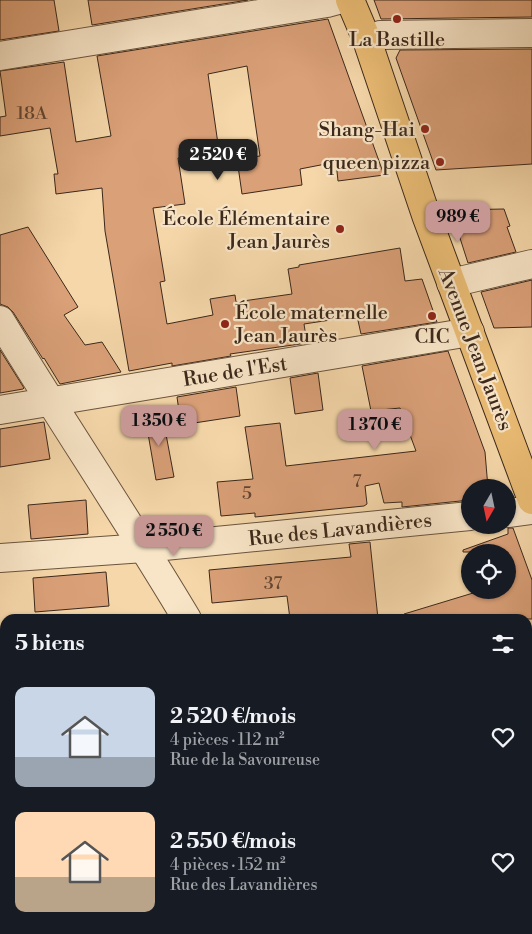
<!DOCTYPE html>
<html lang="fr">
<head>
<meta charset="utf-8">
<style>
  :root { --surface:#171b24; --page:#242831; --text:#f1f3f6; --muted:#9ea1a6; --accent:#c59692 }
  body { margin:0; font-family:"Libre Bodoni",serif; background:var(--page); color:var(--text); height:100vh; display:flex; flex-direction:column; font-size:19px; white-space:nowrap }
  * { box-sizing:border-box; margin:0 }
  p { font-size:16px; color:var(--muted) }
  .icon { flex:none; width:28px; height:28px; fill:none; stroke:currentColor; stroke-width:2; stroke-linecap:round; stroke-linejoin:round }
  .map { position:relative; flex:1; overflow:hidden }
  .sheet { position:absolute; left:0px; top:614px; width:532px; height:321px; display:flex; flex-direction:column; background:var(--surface); border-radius:15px 15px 0 0; box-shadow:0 1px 4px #0004 }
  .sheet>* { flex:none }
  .needle { width:32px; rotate:189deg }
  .buttons { position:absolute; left:461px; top:479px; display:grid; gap:10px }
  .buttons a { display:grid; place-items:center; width:55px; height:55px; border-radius:50%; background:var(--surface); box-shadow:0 1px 4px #0004; font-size:25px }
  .price { position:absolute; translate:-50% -42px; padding:0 11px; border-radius:10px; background:var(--accent); color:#111; font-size:16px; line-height:32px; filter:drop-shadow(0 1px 2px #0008) }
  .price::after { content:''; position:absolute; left:50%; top:30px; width:15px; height:11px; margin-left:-8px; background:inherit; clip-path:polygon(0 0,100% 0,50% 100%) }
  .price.selected { background:#222; color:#fff }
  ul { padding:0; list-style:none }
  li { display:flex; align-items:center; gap:15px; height:125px; padding:0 15px }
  li span { display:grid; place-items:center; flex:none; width:140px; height:100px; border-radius:10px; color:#555 }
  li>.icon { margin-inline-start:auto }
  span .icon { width:60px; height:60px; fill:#fffc; stroke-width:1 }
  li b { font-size:21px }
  h2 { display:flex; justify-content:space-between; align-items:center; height:60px; padding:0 15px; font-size:21px }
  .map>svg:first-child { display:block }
</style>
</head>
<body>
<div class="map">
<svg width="532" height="934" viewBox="0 0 532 934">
  <rect width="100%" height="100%" fill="#f5d7a9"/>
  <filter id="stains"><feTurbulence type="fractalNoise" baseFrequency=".004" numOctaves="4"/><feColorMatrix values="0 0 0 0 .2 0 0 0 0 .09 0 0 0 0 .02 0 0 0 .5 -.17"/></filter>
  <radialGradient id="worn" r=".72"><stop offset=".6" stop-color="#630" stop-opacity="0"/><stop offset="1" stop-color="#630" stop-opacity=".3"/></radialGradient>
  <g fill="#daa078" stroke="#3b281b">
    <polygon points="0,0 54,0 59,31 0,40"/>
    <polygon points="88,0 248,0 92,25"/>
    <polygon points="374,0 532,0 532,17 381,19"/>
    <polygon points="328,19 384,175 338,181 336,162 300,169 302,185 242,194 237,159 260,156 247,66 208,74 219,151 178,158 185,204 153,208 165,281 160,282 167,324 213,315 210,299 235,295 236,302 292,294 288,269 299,267 299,265 400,248 405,281 422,279 437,322 361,334 357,316 304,324 307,343 230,354 231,356 172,366 172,363 129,371 105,231 102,188 56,194 54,174 58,174 50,128 0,136 0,117 6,116 0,71 64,62 76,142 111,136 97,56"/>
    <polygon points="532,49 532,164 436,170 396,58 400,50"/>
    <polygon points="504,209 510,226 507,227 516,252 468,263 451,210"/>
    <polygon points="28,227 78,307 64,315 85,345 102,342 121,372 60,384 44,358 43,359 13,312 8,307 0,304 0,235"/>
    <polygon points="532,280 532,327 494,328 481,292"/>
    <polygon points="0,350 24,388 23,389 0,393"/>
    <polygon points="448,351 485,452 488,488 470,488 470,500 402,507 402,502 384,503 379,483 365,486 367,504 364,506 255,517 255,513 221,516 217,482 253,479 245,427 280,423 286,466 416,451 400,408 371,411 362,366"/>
    <polygon points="318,373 323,410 295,414 290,378"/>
    <polygon points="236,387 240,416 181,425 177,397"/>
    <polygon points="162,413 174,477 156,480 145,416"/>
    <polygon points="44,422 50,459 0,467 0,429"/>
    <polygon points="86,500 88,534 31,539 28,505"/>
    <polygon points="508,528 513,528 532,580 532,619 404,619 404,614 483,590 508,590 508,552 463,552 463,550 508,534"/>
    <polygon points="370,542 378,619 290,619 287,596 212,603 209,570 351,557 349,544"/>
    <polygon points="106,572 109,606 35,612 33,578"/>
  </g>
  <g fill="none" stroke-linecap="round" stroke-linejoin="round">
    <g stroke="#6a543e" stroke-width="30">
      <g id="minor">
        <polyline points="367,40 380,35 532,33"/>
        <polyline points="0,56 327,3 338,0"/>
        <polyline points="451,283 532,264"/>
        <path d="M 0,320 C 61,421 127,518 187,619"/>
        <polyline points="0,410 470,332"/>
        <polyline points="508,513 532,510"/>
        <polyline points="0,558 144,548 470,516"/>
        <polyline points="0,652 5,650"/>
        <polyline points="528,711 532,710"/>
        <polyline points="528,861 532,860"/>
        <polyline points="0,901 5,899"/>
        <polyline points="281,934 281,930"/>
        <polyline points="329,934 340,930"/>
      </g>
    </g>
    <g stroke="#3b281b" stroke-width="30">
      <polyline id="major" points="350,0 367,40 426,215 532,500"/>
    </g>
    <use href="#minor" stroke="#f8e5c7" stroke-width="28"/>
    <use href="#major" stroke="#eabc74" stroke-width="28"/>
  </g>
  <g fill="#8f2418" stroke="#f8e5c7" stroke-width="2">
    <circle cx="397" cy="19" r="5"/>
    <circle cx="425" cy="129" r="5"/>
    <circle cx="440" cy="162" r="5"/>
    <circle cx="340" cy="229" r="5"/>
    <circle cx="432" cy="316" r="5"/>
    <circle cx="225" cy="324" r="5"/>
  </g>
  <g text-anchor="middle" stroke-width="4.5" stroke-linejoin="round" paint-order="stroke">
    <g font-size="18" fill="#634632">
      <text x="32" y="119">18A</text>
      <text x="357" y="487">7</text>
      <text x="247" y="499">5</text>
      <text x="273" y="589">37</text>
    </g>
    <g font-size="20" fill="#3b281b" stroke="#f8e5c7" text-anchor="end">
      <text x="397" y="46" text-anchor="middle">La Bastille</text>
      <text x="415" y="136">Shang-Hai</text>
      <text x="430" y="169">queen pizza</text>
      <text x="330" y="225">École Élémentaire<tspan x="330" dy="23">Jean Jaurès</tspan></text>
      <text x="235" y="319" text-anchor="start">École maternelle<tspan x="235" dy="23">Jean Jaurès</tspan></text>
      <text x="432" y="343" text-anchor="middle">CIC</text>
    </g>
    <g font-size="20" fill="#3b281b" stroke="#f8e5c7">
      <text transform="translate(476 349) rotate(69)" y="7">Avenue Jean Jaurès</text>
      <text transform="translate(235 371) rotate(-9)" y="7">Rue de l'Est</text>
      <text transform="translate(340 529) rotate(-6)" y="7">Rue des Lavandières</text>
    </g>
  </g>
  <rect width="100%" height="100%" filter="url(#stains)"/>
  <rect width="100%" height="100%" fill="url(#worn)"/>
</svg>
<div class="buttons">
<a><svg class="needle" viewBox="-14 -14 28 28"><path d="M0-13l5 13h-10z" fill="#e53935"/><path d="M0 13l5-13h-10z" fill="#9ea1a6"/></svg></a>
<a><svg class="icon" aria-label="locate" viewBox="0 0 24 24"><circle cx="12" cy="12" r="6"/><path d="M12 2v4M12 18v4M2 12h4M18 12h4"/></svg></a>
</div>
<b class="price selected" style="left:218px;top:181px">2 520 €</b>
<b class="price" style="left:458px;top:243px">989 €</b>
<b class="price" style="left:159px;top:447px">1 350 €</b>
<b class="price" style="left:375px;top:451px">1 370 €</b>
<b class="price" style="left:174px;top:557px">2 550 €</b>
<section class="sheet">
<h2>5 biens<svg class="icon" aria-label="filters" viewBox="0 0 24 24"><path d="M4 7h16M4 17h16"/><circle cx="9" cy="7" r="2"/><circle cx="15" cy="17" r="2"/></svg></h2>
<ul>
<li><span style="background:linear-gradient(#c9d6e8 70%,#9aa5b1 0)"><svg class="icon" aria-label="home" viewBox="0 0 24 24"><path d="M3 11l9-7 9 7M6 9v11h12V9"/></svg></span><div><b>2 520 €/mois</b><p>4 pièces · 112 m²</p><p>Rue de la Savoureuse</p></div><svg class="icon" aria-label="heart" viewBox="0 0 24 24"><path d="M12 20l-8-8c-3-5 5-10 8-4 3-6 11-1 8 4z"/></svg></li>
<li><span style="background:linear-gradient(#ffd9b3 65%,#b9a48a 0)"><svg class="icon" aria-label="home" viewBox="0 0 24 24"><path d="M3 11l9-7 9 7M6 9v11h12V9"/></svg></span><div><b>2 550 €/mois</b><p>4 pièces · 152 m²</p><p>Rue des Lavandières</p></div><svg class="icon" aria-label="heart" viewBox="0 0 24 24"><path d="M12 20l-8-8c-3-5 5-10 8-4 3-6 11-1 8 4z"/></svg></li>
</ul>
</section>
</div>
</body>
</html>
